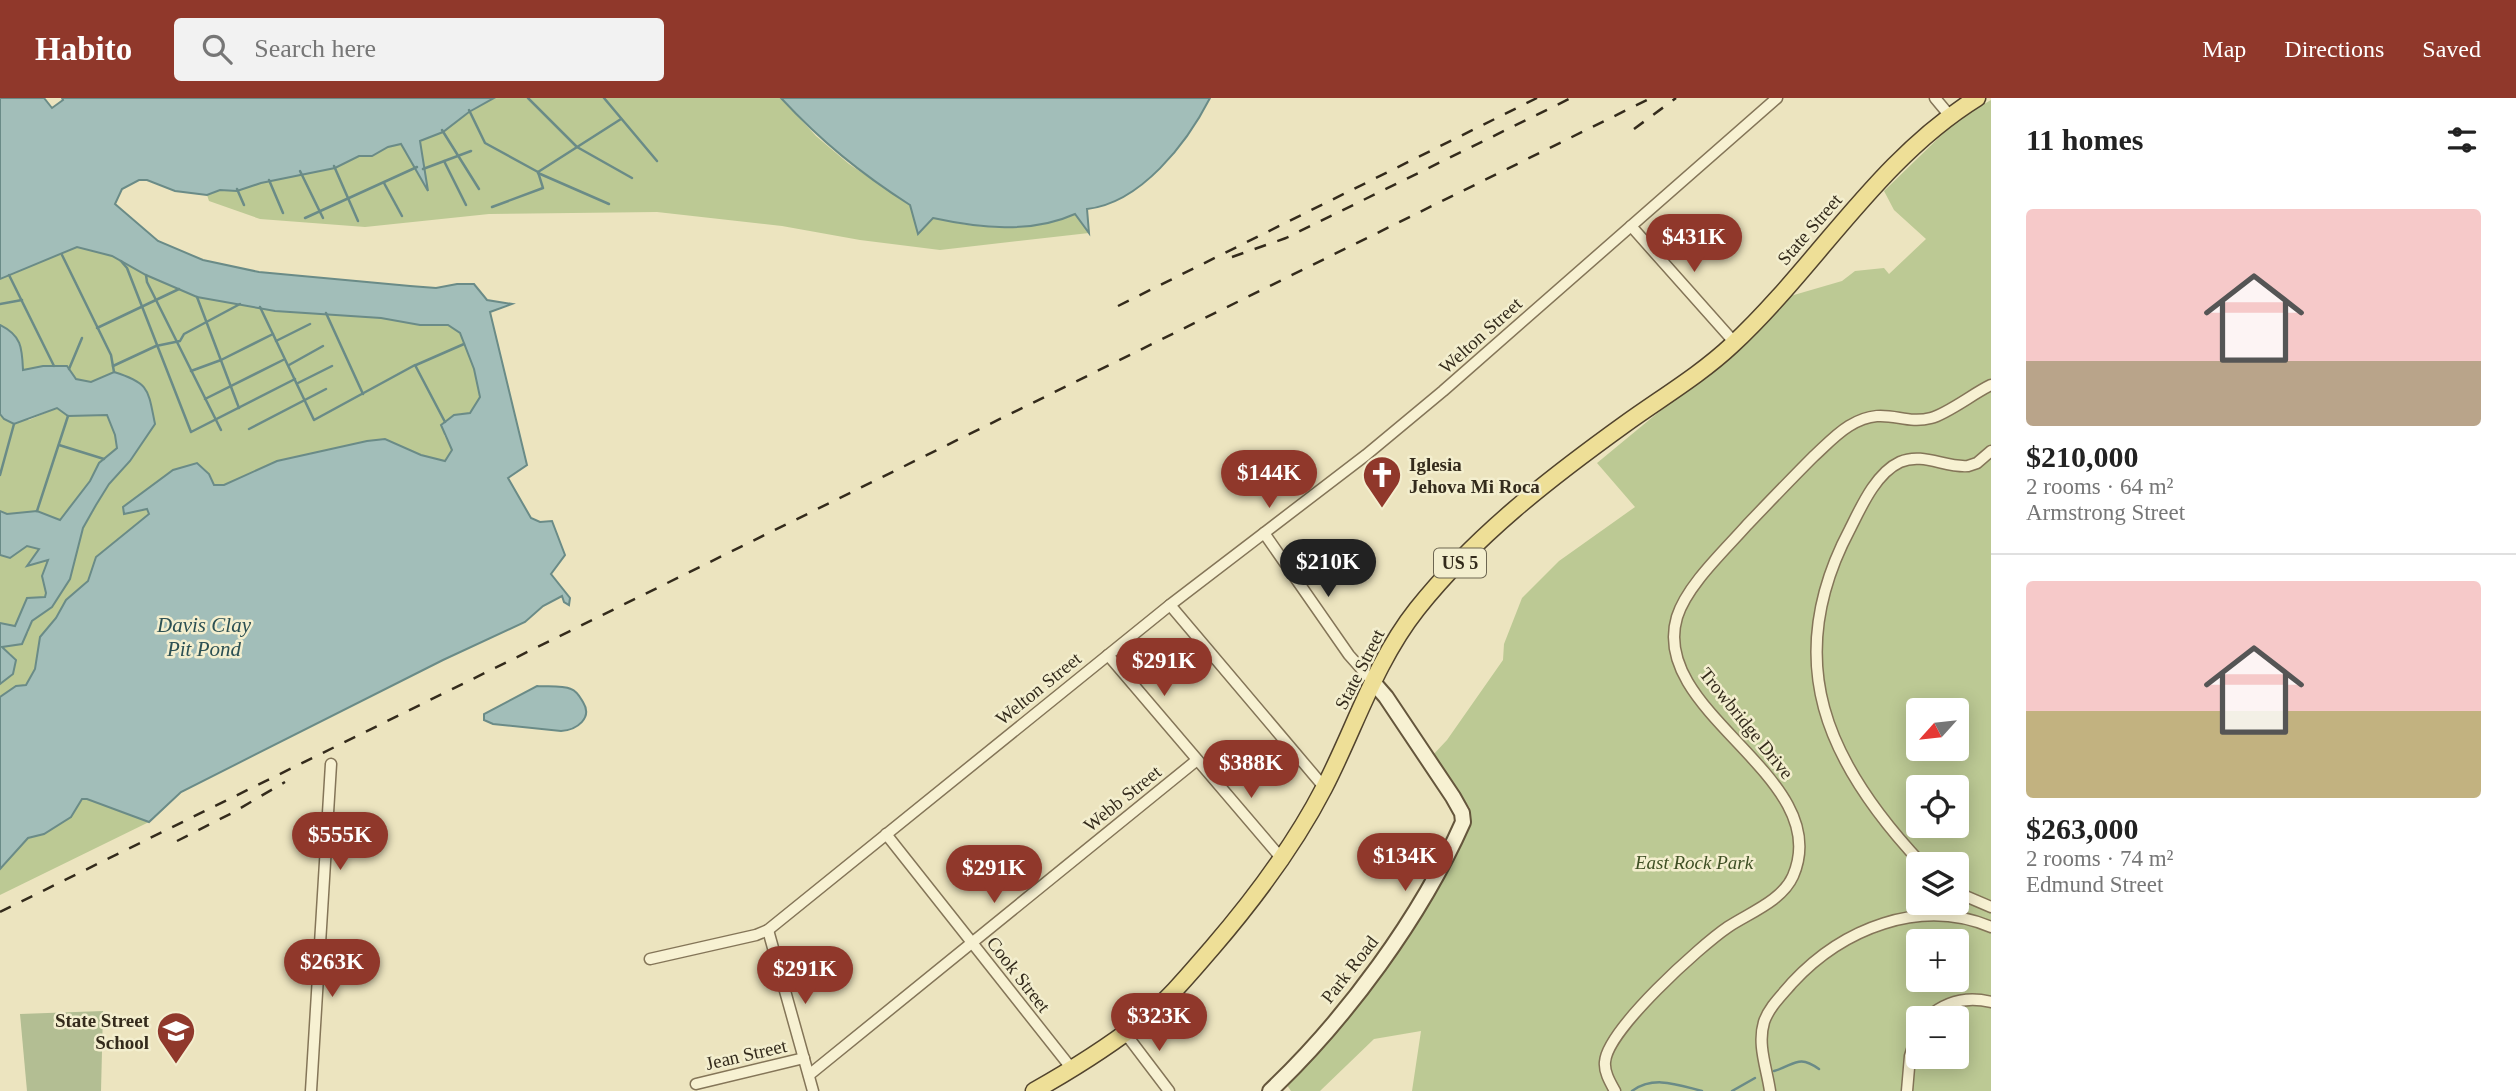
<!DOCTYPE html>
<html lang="en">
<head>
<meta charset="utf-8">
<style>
  :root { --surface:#fff; --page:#f2f2f2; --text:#222; --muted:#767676; --line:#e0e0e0; --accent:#90382b }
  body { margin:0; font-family:"Times New Roman",serif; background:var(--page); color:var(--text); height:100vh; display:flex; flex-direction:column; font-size:26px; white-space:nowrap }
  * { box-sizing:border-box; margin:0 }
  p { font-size:23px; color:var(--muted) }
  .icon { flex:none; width:38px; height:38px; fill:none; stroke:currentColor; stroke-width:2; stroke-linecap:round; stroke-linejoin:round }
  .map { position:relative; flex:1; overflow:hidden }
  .details { display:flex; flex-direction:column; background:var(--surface); width:525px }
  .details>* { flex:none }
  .needle { width:46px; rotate:243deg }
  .buttons { position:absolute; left:1906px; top:600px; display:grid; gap:14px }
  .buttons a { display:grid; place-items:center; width:63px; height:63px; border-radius:7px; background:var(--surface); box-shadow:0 4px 18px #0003; font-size:35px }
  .price { position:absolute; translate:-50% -60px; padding:0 16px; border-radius:24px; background:var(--accent); color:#fff; font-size:23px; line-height:46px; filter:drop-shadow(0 2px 4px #0008) }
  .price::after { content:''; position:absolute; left:50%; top:42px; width:21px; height:16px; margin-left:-10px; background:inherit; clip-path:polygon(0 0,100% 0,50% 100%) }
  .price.active { background:#222; color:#fff }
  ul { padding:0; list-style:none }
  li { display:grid; align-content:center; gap:14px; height:371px; padding:0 35px }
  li+li { border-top:2px solid var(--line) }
  li span { display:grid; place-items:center; height:217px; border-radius:7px; color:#555 }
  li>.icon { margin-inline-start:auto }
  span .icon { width:126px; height:126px; fill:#fffc; stroke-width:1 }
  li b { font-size:30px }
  h2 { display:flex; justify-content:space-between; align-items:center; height:84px; padding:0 35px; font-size:30px }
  header { display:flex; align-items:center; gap:42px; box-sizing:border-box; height:98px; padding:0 35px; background:var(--accent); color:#fff }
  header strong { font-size:33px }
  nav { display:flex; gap:38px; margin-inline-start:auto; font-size:24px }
  .search { width:490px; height:63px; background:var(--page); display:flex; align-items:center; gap:18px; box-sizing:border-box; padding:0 24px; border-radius:7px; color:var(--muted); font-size:26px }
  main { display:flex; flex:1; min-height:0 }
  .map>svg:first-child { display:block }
</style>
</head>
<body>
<header>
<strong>Habito</strong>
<div class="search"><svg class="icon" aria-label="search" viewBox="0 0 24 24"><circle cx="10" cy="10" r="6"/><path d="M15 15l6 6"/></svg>Search here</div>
<nav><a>Map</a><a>Directions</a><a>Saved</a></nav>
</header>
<main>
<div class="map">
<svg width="1991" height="993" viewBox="0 0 1991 993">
  <rect width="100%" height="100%" fill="#ece4bf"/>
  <g fill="#bcc994" fill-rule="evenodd">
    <path d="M 494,0 L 781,0 L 816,38 L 849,66 L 910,107 L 919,135 L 933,120 C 978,131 1031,136 1075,116 L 1089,135 L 940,152 L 860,142 L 782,128 L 657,114 L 489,116 L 365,129 L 260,121 L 209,103 L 207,97 L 220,92 L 237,93 L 261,85 L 335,70 L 360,58 L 372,58 L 388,49 L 401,46 L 427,91 L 419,43 C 447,32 468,14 494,0 Z"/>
    <path d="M 1991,2 L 1991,993 L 1412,993 L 1421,933 L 1374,941 L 1320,993 L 1291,993 L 1284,983 L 1356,907 L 1456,750 L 1470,710 L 1432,658 L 1447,642 L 1503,562 L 1504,546 L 1522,500 L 1559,463 L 1635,409 L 1597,365 L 1683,294 L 1734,257 L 1787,199 L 1842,183 L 1855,173 L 1884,170 L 1889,176 L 1926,141 L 1894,112 L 1884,93 L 1957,22 ZM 1918,612 L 1956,612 L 1956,651 L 1918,651 ZM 1918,690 L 1956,690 L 1956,728 L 1918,728 ZM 1918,766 L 1956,766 L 1956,805 L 1918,805 ZM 1918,844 L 1956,844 L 1956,882 L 1918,882 ZM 1918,920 L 1956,920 L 1956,959 L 1918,959 Z"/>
    <path d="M 77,149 L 112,158 L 146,177 L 197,199 L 275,213 L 381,220 L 420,227 L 448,227 L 460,235 L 474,271 L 480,299 L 470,316 L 461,315 L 444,337 L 452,352 L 445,363 L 422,357 L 385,341 L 367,343 L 277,363 L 224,387 L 214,387 L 209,376 L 147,411 L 149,416 L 96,459 L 88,483 L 67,502 L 56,520 L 40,539 L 35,571 L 26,587 L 16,588 L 0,599 L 0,586 L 13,576 L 11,556 L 2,549 L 28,535 L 32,523 L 52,509 L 70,481 L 83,430 L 109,386 L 130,363 L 155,326 L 114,274 L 91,284 L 76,281 L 66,268 L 43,268 L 23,273 C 23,251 20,237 0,227 L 0,181 Z"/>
    <polygon points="57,310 107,317 115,337 117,350 99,365 90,383 60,422 37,413 7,416 0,413 0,316 4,321 29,322"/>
    <polygon points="27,448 39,451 28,467 48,462 42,478 46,495 45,499 21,513 15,529 0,525 0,457 10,460"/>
    <polygon points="82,701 87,701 149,724 0,797 0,771 28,740 44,736 71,719"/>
  </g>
  <polygon fill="#b3be93" points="103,913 101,993 27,993 20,916"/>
  <g fill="#a2beb9" stroke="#6a8b87" stroke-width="2">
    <polygon points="0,0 44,0 52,10 63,2 62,0 494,0 469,14 443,34 420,43 428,93 401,46 388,49 372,58 359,58 335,70 261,85 237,93 220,92 207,97 175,93 147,82 139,82 122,91 115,106 158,143 203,162 259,174 410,188 436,190 457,186 474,186 487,202 512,206 490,214 527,367 508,380 531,420 540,424 552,423 565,457 551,476 570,500 569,507 564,504 562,498 543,508 525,524 443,562 181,694 149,724 87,701 82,701 71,719 44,736 28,740 0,771 0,599 16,588 26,587 35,571 40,539 56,520 66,502 88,483 96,459 149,416 147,411 124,416 123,409 173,372 197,365 209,376 214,387 224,387 277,363 367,343 385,341 421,357 445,363 452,352 441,327 454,317 470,315 480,299 474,271 460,235 448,227 420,227 381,220 275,213 197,199 146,177 112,158 77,149 0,181"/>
    <path d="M 781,0 L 1210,0 C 1187,45 1141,105 1087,111 L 1089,135 L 1075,116 C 1031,136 979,130 933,120 L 918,136 L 910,107 C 860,75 821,43 781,0 Z"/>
    <path d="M 0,227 C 22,238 22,250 23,272 L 43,268 L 67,268 L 76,281 L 91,284 L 114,274 C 150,285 148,292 155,326 L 130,363 L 109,386 L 96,407 L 83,430 L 70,481 L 52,509 L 32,523 L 22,546 L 2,549 L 16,562 L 13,576 L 0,586 L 0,525 L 15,528 L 27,500 L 45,499 L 46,495 L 42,478 L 48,462 L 27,468 L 39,451 L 27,448 L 10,460 L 0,457 L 0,413 L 7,416 L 37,413 L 60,422 L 90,383 L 99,365 L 117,350 L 115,337 L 107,317 L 68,318 L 57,310 L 14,326 L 4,321 L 0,316 Z"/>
    <path d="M 537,588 C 547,589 562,587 571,591 C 577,593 580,599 583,604 C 593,620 577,632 561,633 L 493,626 L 484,622 L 484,616 Z"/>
  </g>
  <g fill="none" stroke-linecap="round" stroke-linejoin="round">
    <g stroke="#6a8b87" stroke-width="2.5">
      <polyline points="528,0 577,49 632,80"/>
      <polyline points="604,0 657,63"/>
      <polyline points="469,12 485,45 538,74 543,90 492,109"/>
      <polyline points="442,32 479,91"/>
      <polyline points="444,63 466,107"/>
      <polyline points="334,68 358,123"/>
      <polyline points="423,71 471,53"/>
      <polyline points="300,73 323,120"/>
      <polyline points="538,74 621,21"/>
      <polyline points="538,75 609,106"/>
      <polyline points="269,82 283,115"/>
      <polyline points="384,85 402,118"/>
      <polyline points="237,91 244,107"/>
      <polyline points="305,120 417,69"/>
      <polyline points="62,157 111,257 114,274"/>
      <polyline points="121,163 127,170 191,334 295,281"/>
      <polyline points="9,177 54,268"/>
      <polyline points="146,177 147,184 221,332"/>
      <polyline points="197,199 239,310"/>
      <polyline points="0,206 22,202"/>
      <polyline points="260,209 314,322 415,267 445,324"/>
      <polyline points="326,215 363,296"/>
      <polyline points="97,230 179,191"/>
      <polyline points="276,243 310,226"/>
      <polyline points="289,267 323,248"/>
      <polyline points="416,267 464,246"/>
      <polyline points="113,268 156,248 180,243 184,236 240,206"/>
      <polyline points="69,271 82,240"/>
      <polyline points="191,273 221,262 273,236"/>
      <polyline points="298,285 332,268"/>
      <polyline points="205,301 283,262"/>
      <polyline points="249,331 326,291"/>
      <polyline points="59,347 104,361"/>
      <polyline points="0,377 14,326"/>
      <polyline points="37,413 68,318"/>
      <path d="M 1774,973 C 1795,967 1798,956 1819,971"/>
      <path d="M 1632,993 C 1654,977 1678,987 1702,993"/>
      <polyline points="1732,993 1755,980"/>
    </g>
    <g stroke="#847558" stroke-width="13">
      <g id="street">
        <polyline points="1935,0 1950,18"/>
        <polyline points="1631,128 1735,245"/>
        <polyline points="1264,435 1349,557 1373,584"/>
        <polyline points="1170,507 1324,689"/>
        <polyline points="1108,557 1282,761"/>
        <polyline points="886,736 1072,971"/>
        <path d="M 1922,766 C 1827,665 1780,563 1850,431 C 1861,409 1876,375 1900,364 C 1923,354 1945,370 1968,368 L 1977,365 L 1991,353"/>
        <polyline points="1956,794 1991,809"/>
        <polyline points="768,832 813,993"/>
        <polyline points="650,861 756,837 768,832 1170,507 1366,357 1443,293 1777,0"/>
        <path d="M 1927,920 C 1945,904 1967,898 1991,904"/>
        <polyline points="1125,935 1169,993"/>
        <polyline points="809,977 1197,662"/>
        <polyline points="696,986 804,960"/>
        <polyline points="311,993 331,666"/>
        <path d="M 1615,993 C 1610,984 1604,974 1605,964 C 1607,932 1700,848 1728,829 C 1749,815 1782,803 1793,778 C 1836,679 1648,615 1677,519 C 1687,487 1725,452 1747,427 C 1769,404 1791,381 1813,359 C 1825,348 1836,336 1849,328 C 1885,306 1901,328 1931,320 C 1947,316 1974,295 1991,287"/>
        <path d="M 1770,993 C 1767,971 1757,947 1764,924 C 1769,909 1782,897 1792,885 C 1842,831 1920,799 1991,829"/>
        <polyline points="1907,993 1910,958 1918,933"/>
      </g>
    </g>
    <g stroke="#65563c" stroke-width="18">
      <path id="secondary" d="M 1270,993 C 1346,921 1421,819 1463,724 L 1462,715 L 1453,699 L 1386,599 L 1373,584"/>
    </g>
    <g stroke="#51432d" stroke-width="19">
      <path id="primary" d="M 1034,993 C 1073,971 1110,948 1145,920 C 1170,900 1191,874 1212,850 C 1255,800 1294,748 1324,690 C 1355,630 1375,564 1417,511 C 1476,437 1550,380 1625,326 C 1661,300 1700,277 1732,247 C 1817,168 1877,62 1977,0"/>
    </g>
    <use href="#street" stroke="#f7f1d2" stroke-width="10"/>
    <use href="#secondary" stroke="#f7f1d2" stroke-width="14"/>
    <use href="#primary" stroke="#eedf97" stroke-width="16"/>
    <g stroke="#342b1c" stroke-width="2.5" stroke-dasharray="12 12" stroke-linecap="butt">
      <polyline points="1634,31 1676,0"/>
      <polyline points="1232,159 1286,140 1571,0"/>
      <polyline points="1118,208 1537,0"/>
      <polyline points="177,743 232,715 285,684"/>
      <polyline points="0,814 1651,0"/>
    </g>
  </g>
  <defs>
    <g id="church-pin" transform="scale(2.0125)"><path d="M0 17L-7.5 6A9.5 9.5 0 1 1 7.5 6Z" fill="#90382b" stroke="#f3eece"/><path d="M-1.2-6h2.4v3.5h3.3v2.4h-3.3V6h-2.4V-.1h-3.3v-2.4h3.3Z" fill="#fff"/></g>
    <g id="school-pin" transform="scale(2.0125)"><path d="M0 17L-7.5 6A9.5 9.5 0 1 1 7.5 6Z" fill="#90382b" stroke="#f3eece"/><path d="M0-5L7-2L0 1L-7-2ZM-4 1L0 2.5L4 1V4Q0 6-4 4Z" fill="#fff"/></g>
  </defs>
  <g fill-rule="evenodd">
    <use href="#church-pin" x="1382" y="377"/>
    <use href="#school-pin" x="176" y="933"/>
  </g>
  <g text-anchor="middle" stroke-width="5" stroke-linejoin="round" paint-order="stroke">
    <rect fill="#f3eece" stroke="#6d6651" stroke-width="2" x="1434" y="450.5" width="52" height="29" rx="5"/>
    <g font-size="18" font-weight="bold" fill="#342b1c">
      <text x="1460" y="471">US 5</text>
    </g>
    <g font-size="19" fill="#342b1c" stroke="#f3eece">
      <text transform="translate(1809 131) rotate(-49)" y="7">State Street</text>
      <text transform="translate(1480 237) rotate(-42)" y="7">Welton Street</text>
      <text transform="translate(1359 571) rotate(-63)" y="7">State Street</text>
      <text transform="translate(1038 590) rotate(-39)" y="7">Welton Street</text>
      <text transform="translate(1747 625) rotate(51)" y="7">Trowbridge Drive</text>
      <text transform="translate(1122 700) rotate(-39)" y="7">Webb Street</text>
      <text transform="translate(1349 871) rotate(-52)" y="7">Park Road</text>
      <text transform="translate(1019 876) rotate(52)" y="7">Cook Street</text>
      <text transform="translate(746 956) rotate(-13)" y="7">Jean Street</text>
    </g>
    <g font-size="19" font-weight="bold" fill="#342b1c" stroke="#f3eece" text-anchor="start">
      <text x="1409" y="373">Iglesia<tspan x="1409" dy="22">Jehova Mi Roca</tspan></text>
      <text x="149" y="929" text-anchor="end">State Street<tspan x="149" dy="22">School</tspan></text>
    </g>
    <g font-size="19" font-style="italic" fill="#3e4f24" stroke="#f3eece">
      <text x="1694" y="771">East Rock Park</text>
    </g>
    <g font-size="21" font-style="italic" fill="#2c5053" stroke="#f3eece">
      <text x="204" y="534">Davis Clay<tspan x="204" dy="24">Pit Pond</tspan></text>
    </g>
  </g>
</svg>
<div class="buttons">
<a><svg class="needle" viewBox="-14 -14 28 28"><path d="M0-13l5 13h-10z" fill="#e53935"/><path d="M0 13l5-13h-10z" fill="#767676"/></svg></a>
<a><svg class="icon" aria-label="locate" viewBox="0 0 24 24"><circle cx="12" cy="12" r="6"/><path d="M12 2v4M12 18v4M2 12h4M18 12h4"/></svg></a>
<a><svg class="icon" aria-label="layers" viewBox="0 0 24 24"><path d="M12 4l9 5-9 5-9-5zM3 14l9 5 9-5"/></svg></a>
<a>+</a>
<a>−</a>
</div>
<b class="price" style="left:1694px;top:176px">$431K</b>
<b class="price" style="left:1269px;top:412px">$144K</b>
<b class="price active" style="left:1328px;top:501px">$210K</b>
<b class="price" style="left:1164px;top:600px">$291K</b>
<b class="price" style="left:1251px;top:702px">$388K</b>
<b class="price" style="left:340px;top:774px">$555K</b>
<b class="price" style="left:1405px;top:795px">$134K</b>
<b class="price" style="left:994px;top:807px">$291K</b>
<b class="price" style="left:332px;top:901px">$263K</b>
<b class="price" style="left:805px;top:908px">$291K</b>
<b class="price" style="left:1159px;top:955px">$323K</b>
</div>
<section class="details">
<h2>11 homes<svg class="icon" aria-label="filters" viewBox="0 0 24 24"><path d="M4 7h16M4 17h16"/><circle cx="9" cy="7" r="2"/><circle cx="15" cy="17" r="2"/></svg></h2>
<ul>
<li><span style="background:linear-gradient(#f6c9c9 70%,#b9a48a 0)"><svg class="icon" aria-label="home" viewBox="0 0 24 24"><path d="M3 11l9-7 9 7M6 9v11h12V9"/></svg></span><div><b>$210,000</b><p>2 rooms · 64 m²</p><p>Armstrong Street</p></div></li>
<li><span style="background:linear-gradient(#f6c9c9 60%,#c2b280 0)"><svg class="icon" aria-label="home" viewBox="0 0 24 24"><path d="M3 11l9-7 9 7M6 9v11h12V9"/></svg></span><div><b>$263,000</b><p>2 rooms · 74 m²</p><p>Edmund Street</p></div></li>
</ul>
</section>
</main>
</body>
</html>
